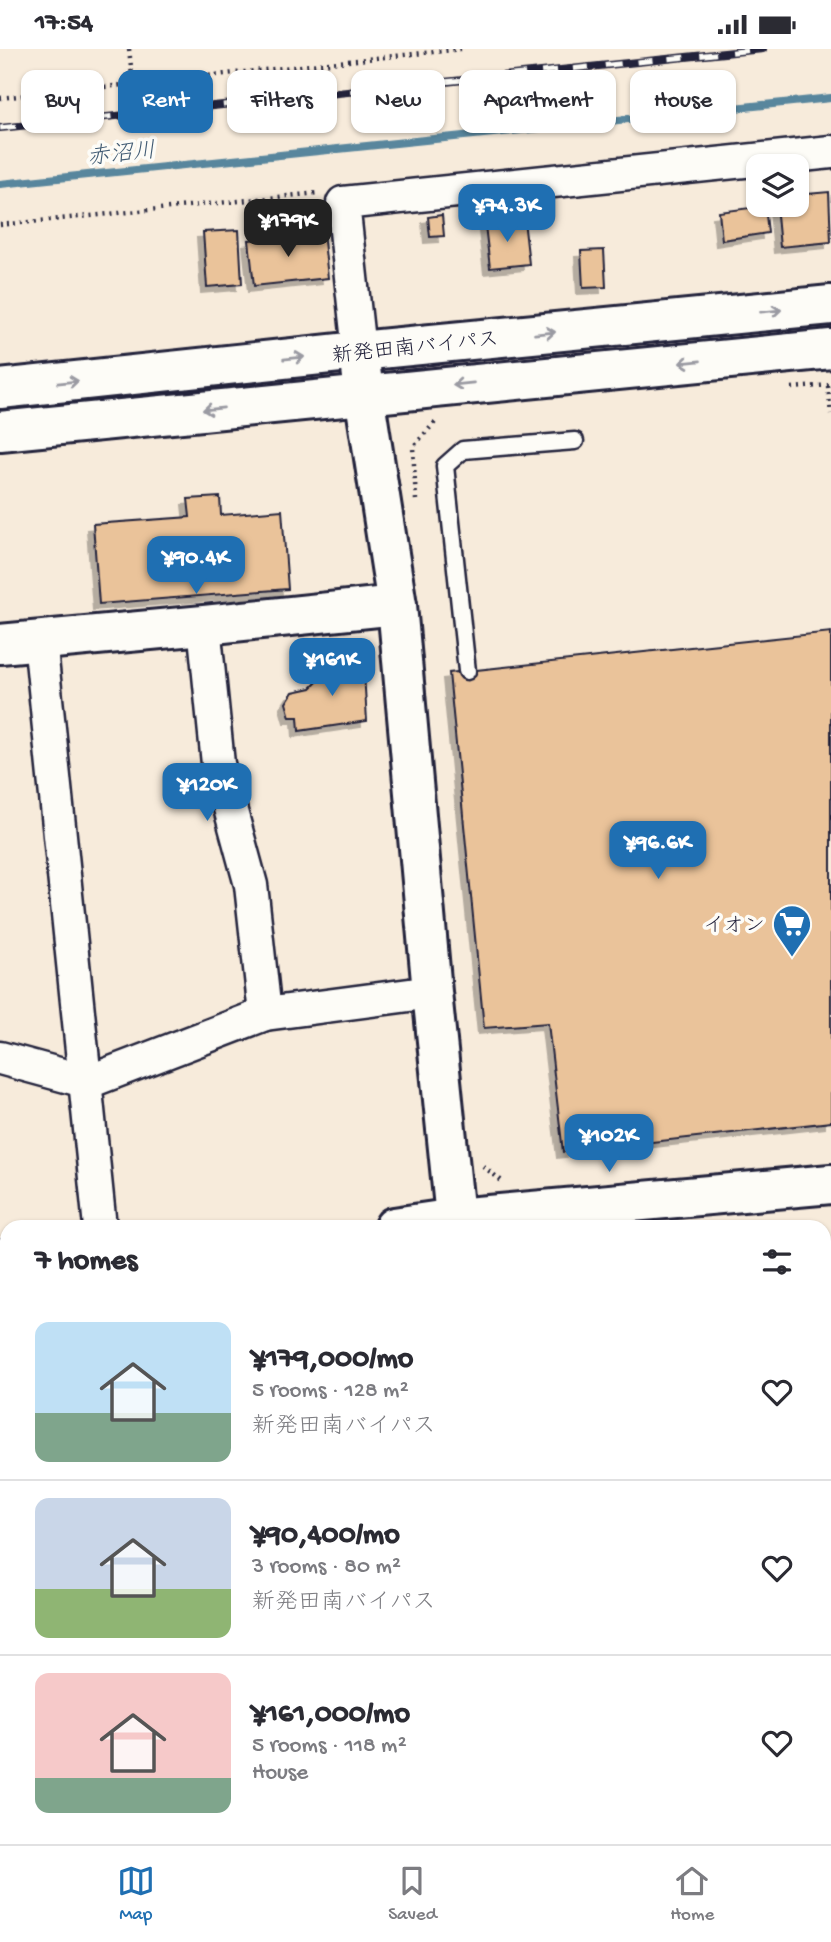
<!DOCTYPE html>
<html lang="en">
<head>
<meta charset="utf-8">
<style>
  :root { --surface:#fff; --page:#f2f2f3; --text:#2b2b33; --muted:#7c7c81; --line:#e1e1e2; --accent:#1f6fb2 }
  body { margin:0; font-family:"Gochi Hand","Klee One",sans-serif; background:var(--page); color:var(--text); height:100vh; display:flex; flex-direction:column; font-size:26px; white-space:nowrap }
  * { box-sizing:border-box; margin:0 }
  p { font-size:23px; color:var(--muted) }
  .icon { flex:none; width:38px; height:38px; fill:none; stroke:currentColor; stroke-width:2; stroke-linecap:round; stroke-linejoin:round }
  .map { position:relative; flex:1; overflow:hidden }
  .details { position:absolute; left:0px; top:1171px; width:831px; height:625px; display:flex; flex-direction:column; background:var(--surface); border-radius:21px 21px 0 0; box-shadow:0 2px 5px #0004 }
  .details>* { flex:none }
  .banner { position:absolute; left:21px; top:21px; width:789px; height:63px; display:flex; gap:14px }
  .tools { position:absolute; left:746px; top:105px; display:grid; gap:14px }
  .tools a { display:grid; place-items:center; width:63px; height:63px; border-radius:14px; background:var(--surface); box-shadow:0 2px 5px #0004; font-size:35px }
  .price { position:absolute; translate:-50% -60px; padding:0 16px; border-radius:14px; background:var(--accent); color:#fff; font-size:23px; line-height:46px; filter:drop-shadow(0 2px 4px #0008) }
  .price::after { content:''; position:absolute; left:50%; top:42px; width:21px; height:16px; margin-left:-10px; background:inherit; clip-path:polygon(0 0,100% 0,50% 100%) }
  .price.current { background:#222; color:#fff }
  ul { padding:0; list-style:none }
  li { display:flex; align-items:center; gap:21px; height:175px; padding:0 35px }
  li+li { border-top:2px solid var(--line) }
  li span { display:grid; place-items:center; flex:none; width:196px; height:140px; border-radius:14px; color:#555 }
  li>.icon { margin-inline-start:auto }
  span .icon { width:84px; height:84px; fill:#fffc; stroke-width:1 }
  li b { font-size:30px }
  h2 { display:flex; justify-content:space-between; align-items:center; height:84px; padding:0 35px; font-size:30px }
  .tag { padding:0 24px; border-radius:14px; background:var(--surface); box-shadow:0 2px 5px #0004; font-size:24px; line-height:63px }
  .tag.current { background:var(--accent); color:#fff }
  .status { display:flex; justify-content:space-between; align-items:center; height:49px; padding:0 35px; background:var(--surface); direction:ltr }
  .status svg { height:19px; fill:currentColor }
  .menu { display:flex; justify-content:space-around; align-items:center; height:98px; border-top:2px solid var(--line); background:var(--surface); font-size:19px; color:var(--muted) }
  .menu a { display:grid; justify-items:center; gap:4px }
  .menu .current { color:var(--accent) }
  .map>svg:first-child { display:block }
</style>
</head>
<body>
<div class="status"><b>17:54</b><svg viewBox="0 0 49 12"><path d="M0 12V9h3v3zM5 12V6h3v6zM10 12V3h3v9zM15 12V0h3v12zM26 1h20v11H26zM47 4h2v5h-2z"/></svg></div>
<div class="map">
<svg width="831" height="1795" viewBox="0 0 831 1795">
  <defs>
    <filter id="shadow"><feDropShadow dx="-6" dy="6" stdDeviation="0" flood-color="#0004"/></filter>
  </defs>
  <rect width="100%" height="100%" fill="#f7ebdb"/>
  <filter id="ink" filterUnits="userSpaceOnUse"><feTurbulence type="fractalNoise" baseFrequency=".0143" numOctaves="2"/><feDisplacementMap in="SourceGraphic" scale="14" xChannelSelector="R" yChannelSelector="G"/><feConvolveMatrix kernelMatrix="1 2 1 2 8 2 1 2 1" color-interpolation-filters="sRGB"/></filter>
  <g filter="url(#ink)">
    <polygon fill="#a5ebb8" stroke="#64867a" stroke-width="2" points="7,1570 7,1718 0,1722 0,1571"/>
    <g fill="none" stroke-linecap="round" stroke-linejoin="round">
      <polyline stroke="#59869d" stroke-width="8" points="0,135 831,49"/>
    </g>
    <g fill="#eac39a" stroke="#22223b" stroke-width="2" filter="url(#shadow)">
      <polygon points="829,143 831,193 780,198 776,156 796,156 796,146"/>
      <polygon points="765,157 768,184 722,191 719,163"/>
      <polygon points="442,166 444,187 430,188 428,168"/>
      <polygon points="524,171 529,215 490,219 485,176"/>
      <polygon points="239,181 242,235 207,238 203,183"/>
      <polygon points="323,183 328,229 254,237 249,191 291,186 292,195 302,194 301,185"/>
      <polygon points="604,201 606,238 583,239 581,202"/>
      <polygon points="220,448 221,466 282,461 288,540 99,555 93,475 190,468 188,450"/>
      <polygon points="831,583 831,1073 563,1103 548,974 484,979 449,624"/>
      <polygon points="363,608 367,672 299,682 298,668 290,668 286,654 293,643 311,639 340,610"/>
    </g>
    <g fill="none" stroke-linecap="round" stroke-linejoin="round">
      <g stroke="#22223b" stroke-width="21">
        <polyline id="lane" points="467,622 445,417 463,401 575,392"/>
      </g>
      <g stroke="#22223b" stroke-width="37">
        <g id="street">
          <polyline points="359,302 343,154 831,103"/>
          <polyline points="204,576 218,715 251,836 265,965"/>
          <polyline points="40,591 100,1178"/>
          <polyline points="0,1009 88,1033 265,965 432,943"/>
          <polyline points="824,1319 831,1318"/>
          <polyline points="0,1397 7,1397"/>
          <polyline points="824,1443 831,1454"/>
          <polyline points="824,1526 831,1522"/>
          <polyline points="0,1554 7,1553"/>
          <polyline points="0,1739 7,1735"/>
          <polyline points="824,1748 831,1759"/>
          <polyline points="99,1788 103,1795"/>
          <polyline points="290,1788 294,1795"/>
          <polyline points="485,1788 490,1795"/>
          <polyline points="658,1788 663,1795"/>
          <polyline points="531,1795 542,1788"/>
        </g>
      </g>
      <g stroke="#22223b" stroke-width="44">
        <g id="secondary">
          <polyline points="359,302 364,345 397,556 432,943 456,1178"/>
          <polyline points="0,595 204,576 397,556"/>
          <polyline points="394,1178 455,1169 831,1135"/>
          <polyline points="0,1211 7,1212"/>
        </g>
      </g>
      <g stroke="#22223b" stroke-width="44">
        <g id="highway">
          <polyline points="0,340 359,302 831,256"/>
          <polyline points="0,382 831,300"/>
        </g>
      </g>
      <g stroke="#22223b" stroke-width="4.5" stroke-dasharray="2 5" stroke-linecap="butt">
        <polyline points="129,0 133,35"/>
        <polyline points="0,49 461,0"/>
        <polyline points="0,176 318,144"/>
        <polyline points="828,337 831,365"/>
        <polyline points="792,339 831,336"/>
        <polyline points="416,451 413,398 437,371"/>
        <polyline points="483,1117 503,1133"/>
      </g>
      <use href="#lane" stroke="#fdfcf7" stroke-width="16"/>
      <use href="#street" stroke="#fdfcf7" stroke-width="32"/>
      <use href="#secondary" stroke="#fdfcf7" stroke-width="38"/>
      <use href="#highway" stroke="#fdfcf7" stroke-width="38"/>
      <g stroke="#22223b" stroke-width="8">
        <polyline id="rail" points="0,79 763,0"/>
      </g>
      <use href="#rail" stroke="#fdfcf7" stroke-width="5" stroke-dasharray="16" stroke-linecap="butt"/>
    </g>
    <defs><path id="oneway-shaft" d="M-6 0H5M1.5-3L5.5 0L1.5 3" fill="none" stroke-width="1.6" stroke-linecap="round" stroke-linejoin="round" transform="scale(1.75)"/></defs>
    <g stroke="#9a9aa2">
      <use href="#oneway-shaft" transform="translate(771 262) rotate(-6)"/>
      <use href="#oneway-shaft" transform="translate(545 284) rotate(-6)"/>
      <use href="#oneway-shaft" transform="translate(294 309) rotate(-6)"/>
      <use href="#oneway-shaft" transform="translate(690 313) rotate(174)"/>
      <use href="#oneway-shaft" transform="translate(68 333) rotate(-6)"/>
      <use href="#oneway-shaft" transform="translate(463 335) rotate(174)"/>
      <use href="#oneway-shaft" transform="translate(213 360) rotate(174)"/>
    </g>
  </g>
  <defs>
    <g id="supermarket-pin" transform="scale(2.0125)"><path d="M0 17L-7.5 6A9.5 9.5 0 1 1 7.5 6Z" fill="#1f6fb2" stroke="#fdfcf7"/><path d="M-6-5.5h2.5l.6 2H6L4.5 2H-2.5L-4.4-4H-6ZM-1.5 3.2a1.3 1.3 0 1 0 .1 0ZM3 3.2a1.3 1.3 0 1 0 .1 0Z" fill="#fff"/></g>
  </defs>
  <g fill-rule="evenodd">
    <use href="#supermarket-pin" x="792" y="875"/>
  </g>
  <g text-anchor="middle" stroke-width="7" stroke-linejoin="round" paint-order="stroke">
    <g font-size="21" fill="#22223b" stroke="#fdfcf7">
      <text transform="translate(415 297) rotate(-6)" y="7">新発田南バイパス</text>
    </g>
    <g font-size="21" fill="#22223b" stroke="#fdfcf7" text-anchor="end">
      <text x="765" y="882">イオン</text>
    </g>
    <g font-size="23" font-style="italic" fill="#425c74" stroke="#fdfcf7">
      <text transform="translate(121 103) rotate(-6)" y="8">赤沼川</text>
    </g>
  </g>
</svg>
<div class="tools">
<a><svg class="icon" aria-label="layers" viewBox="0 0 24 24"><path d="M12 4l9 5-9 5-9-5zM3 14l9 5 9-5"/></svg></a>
</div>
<b class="price" style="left:507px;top:195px">¥74.3K</b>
<b class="price current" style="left:288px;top:210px">¥179K</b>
<b class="price" style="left:196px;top:547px">¥90.4K</b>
<b class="price" style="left:332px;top:649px">¥161K</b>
<b class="price" style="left:207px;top:774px">¥120K</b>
<b class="price" style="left:658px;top:832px">¥96.6K</b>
<b class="price" style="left:609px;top:1125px">¥102K</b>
<div class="banner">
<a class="tag">Buy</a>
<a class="tag current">Rent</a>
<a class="tag">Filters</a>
<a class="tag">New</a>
<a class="tag">Apartment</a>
<a class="tag">House</a>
</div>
<section class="details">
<h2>7 homes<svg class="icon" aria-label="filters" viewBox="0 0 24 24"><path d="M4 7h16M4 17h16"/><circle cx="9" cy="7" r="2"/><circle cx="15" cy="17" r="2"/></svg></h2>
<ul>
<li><span style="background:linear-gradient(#bfe0f5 65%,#7fa58c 0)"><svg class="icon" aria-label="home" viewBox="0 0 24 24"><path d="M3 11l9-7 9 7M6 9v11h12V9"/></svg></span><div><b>¥179,000/mo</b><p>5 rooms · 128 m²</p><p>新発田南バイパス</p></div><svg class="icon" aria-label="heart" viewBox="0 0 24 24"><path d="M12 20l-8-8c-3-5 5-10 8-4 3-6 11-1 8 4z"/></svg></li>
<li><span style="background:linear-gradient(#c9d6e8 65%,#8fb573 0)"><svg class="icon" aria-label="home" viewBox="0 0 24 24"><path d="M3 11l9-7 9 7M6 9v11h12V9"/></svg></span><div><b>¥90,400/mo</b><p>3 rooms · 80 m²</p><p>新発田南バイパス</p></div><svg class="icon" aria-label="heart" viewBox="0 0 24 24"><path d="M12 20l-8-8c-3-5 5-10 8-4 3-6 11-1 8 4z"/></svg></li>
<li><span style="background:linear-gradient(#f6c9c9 75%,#7fa58c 0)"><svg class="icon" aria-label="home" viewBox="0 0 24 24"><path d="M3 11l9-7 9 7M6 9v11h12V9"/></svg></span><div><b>¥161,000/mo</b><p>5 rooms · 118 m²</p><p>House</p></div><svg class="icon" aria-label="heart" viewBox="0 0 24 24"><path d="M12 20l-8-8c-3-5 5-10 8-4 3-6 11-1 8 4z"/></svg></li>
</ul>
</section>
</div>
<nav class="menu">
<a class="current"><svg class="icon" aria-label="map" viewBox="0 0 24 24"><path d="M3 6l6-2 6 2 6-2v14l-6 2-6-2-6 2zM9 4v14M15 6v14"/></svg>Map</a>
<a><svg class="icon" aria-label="saved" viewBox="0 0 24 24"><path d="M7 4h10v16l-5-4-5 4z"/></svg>Saved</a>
<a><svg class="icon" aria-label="home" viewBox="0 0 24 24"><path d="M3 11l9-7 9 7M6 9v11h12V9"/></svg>Home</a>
</nav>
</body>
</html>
